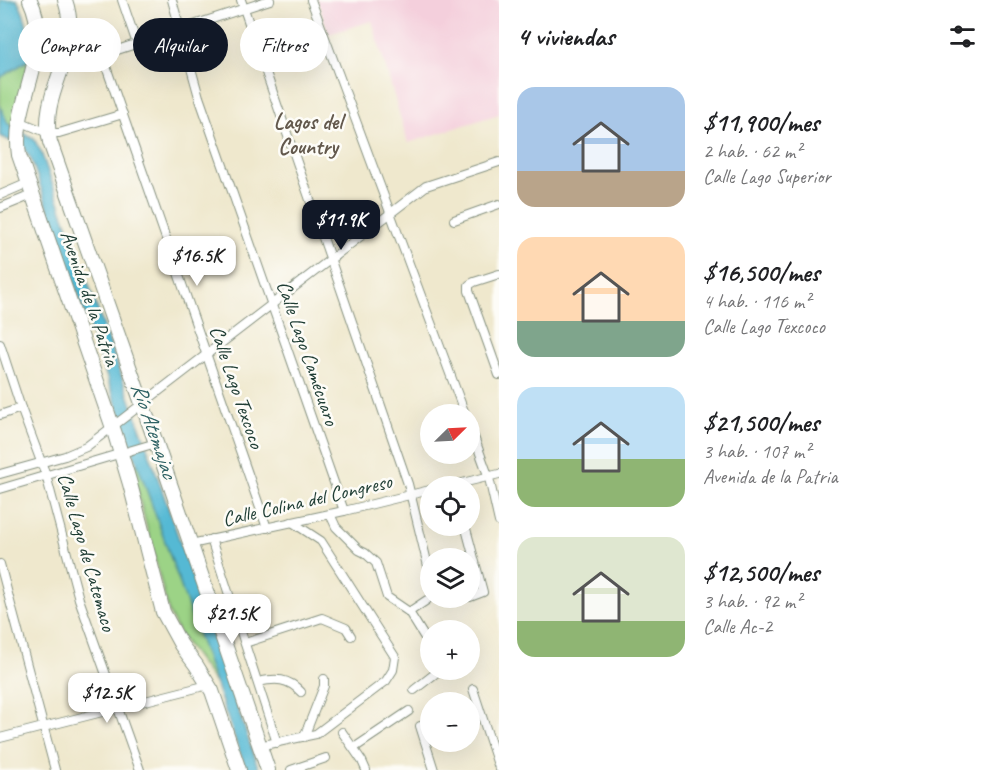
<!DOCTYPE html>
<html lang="es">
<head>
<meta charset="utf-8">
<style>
  :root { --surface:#fff; --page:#f2f2f2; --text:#202124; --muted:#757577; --accent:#111827 }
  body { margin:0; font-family:Caveat,sans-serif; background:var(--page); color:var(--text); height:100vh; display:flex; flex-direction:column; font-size:22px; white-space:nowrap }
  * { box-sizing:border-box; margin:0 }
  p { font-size:20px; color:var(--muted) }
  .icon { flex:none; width:33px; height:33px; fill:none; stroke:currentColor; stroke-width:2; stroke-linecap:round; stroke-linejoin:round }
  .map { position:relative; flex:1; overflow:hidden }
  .panel { display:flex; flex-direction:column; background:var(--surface); width:498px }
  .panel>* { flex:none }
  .banner { position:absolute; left:18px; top:18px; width:390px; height:54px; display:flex; gap:12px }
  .needle { width:39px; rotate:66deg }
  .tools { position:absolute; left:420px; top:404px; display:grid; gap:12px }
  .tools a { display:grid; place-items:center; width:60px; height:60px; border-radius:50%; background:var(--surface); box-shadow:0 6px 24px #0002; font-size:30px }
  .price { position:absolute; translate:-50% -51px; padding:0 14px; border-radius:12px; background:#fff; color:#222; font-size:20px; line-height:39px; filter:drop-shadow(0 2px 3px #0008) }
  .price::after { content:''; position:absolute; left:50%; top:36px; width:18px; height:14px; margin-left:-9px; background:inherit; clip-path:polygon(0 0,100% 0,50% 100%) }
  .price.on { background:var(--accent); color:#fff }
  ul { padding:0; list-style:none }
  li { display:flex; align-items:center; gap:18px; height:150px; padding:0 18px }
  li span { display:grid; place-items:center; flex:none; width:168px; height:120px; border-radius:18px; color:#555 }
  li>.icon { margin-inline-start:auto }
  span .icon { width:72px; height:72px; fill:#fffc; stroke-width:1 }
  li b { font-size:26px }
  h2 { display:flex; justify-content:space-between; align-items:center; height:72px; padding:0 18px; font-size:26px }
  .pill { padding:0 21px; border-radius:27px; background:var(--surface); box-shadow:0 6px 24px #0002; font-size:21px; line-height:54px }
  .pill.on { background:var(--accent); color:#fff }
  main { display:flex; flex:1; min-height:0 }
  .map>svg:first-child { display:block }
</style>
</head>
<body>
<main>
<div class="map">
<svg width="499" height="770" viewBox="0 0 499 770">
  <rect width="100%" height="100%" fill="#fdfcf7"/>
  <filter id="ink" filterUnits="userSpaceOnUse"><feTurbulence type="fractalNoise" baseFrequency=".0167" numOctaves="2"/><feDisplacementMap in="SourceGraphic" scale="12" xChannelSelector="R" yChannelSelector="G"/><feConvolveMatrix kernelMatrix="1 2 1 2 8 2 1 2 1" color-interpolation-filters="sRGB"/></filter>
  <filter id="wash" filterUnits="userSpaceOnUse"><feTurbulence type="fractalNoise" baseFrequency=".008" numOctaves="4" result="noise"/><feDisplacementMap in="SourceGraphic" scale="24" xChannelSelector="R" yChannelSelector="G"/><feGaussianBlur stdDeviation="1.35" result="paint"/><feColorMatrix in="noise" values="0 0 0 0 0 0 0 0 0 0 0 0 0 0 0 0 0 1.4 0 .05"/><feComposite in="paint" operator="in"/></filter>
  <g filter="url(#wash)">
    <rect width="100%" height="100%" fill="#efe8cd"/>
    <polygon fill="#f4cfdc" points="317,0 499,0 499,114 408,143 372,21 329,34"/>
    <g fill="#9cd386" stroke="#5e885d" stroke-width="1.5">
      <path d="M 0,0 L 17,0 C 42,44 22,94 12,140 L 0,136 Z"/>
      <polygon points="138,464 216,684 180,635 169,613 131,466"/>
    </g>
    <g fill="#55b9d4" stroke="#3a7b84" stroke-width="1.5">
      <path d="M 0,0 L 17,0 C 29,21 29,37 29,60 L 0,78 Z"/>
      <polygon points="0,105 8,124 34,139 41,152 151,458 259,770 246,770 113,395 31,159 23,147 0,136"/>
    </g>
  </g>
  <g filter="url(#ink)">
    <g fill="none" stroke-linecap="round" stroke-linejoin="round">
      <g stroke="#879280" stroke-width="10">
        <g id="minor">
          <polyline points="122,0 137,44"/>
          <polyline points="172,0 199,97 344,511"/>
          <polyline points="241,0 408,484 428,566 430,569"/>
          <polyline points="311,0 465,414"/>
          <polyline points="68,53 102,55 270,0"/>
          <polyline points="102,55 267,528"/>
          <polyline points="19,121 48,133 59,133 123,114"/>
          <polyline points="0,195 28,183"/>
          <polyline points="0,208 32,195"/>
          <polyline points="454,220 499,204"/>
          <polyline points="499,274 474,282 469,285 469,291 499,375"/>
          <polyline points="0,344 21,408 46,475 79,599 140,770"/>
          <polyline points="0,415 21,408"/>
          <polyline points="470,426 489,478 499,522"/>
          <polyline points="0,474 65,456 86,447 426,186 499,162"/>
          <polyline points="450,486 499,474"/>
          <polyline points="0,489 156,443"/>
          <polyline points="330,514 336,527 359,550 365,553 376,563 387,597 409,612 430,646"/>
          <polyline points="465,525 483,592 470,597"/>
          <polyline points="211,539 277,743"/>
          <polyline points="191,544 344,511 430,490"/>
          <polyline points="0,564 55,770"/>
          <polyline points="445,597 449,602 468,597"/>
          <polyline points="409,612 427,600"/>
          <polyline points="245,643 322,618 346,628 351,636"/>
          <path d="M 258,682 C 276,678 288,678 301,692"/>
          <polyline points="473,689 499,768"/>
          <polyline points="414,690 441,669"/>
          <polyline points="420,726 434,770"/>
          <polyline points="342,732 362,761 366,770"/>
          <polyline points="304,737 324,686 324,679"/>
          <polyline points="0,738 208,685"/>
          <polyline points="259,746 316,734 386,681 393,670 395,657 321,541 292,522"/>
          <polyline points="354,748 409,711"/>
          <polyline points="291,770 326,758"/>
        </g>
      </g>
      <g stroke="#879280" stroke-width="16">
        <g id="primary">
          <path d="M 30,0 C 55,53 11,101 19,155 L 115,434 L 130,484 L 163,612 L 181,645 L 196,665 L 212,691 L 239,770"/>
          <path d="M 65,0 C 84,57 38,89 50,142 L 156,443 L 268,770"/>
        </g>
      </g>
      <use href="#minor" stroke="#fff" stroke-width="8"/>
      <use href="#primary" stroke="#fff" stroke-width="14"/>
    </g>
  </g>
  <g text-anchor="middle" stroke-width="5" stroke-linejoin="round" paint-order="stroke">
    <g font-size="21" fill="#1f3d34" stroke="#fdfcf7">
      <text transform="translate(90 298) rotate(71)" y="7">Avenida de la Patria</text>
      <text transform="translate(308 353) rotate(71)" y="7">Calle Lago Camécuaro</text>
      <text transform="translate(237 387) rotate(71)" y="7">Calle Lago Texcoco</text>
      <text transform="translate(307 500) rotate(-13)" y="7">Calle Colina del Congreso</text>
      <text transform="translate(87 552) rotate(74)" y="7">Calle Lago de Catemaco</text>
    </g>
    <g font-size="22" font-weight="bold" fill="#63594d" stroke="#fdfcf7">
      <text x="308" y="129">Lagos del<tspan x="308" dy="25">Country</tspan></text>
    </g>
    <g font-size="22" font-style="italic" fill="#2f6264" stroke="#fdfcf7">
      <text transform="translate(155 430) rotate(71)" y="8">Río Atemajac</text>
    </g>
  </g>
</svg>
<div class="tools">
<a><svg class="needle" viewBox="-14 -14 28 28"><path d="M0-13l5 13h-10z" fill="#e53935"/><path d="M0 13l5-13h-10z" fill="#757577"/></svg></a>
<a><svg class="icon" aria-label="locate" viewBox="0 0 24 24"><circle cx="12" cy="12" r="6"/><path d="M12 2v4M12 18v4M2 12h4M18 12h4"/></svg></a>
<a><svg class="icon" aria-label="layers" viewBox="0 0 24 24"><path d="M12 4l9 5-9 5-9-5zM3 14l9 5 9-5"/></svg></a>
<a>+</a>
<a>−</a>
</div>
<b class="price on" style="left:341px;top:251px">$11.9K</b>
<b class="price" style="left:197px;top:287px">$16.5K</b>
<b class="price" style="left:232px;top:645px">$21.5K</b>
<b class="price" style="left:107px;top:724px">$12.5K</b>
<div class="banner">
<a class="pill">Comprar</a>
<a class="pill on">Alquilar</a>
<a class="pill">Filtros</a>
</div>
</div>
<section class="panel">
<h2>4 viviendas<svg class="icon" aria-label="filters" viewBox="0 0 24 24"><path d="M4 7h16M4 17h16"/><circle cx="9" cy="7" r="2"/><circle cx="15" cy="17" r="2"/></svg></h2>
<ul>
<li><span style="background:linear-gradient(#a9c7e8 70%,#b9a48a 0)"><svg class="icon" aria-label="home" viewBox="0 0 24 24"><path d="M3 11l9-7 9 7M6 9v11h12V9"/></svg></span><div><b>$11,900/mes</b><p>2 hab. · 62 m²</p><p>Calle Lago Superior</p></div></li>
<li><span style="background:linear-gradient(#ffd9b3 70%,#7fa58c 0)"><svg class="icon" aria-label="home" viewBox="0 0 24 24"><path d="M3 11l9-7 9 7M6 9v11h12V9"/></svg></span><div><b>$16,500/mes</b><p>4 hab. · 116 m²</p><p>Calle Lago Texcoco</p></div></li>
<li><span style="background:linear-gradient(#bfe0f5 60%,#8fb573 0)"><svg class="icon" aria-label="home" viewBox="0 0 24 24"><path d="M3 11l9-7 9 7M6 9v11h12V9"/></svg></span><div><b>$21,500/mes</b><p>3 hab. · 107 m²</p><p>Avenida de la Patria</p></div></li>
<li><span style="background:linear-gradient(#dfe7d0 70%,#8fb573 0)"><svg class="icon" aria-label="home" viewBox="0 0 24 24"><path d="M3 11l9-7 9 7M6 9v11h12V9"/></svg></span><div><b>$12,500/mes</b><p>3 hab. · 92 m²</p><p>Calle Ac-2</p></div></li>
</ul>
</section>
</main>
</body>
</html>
